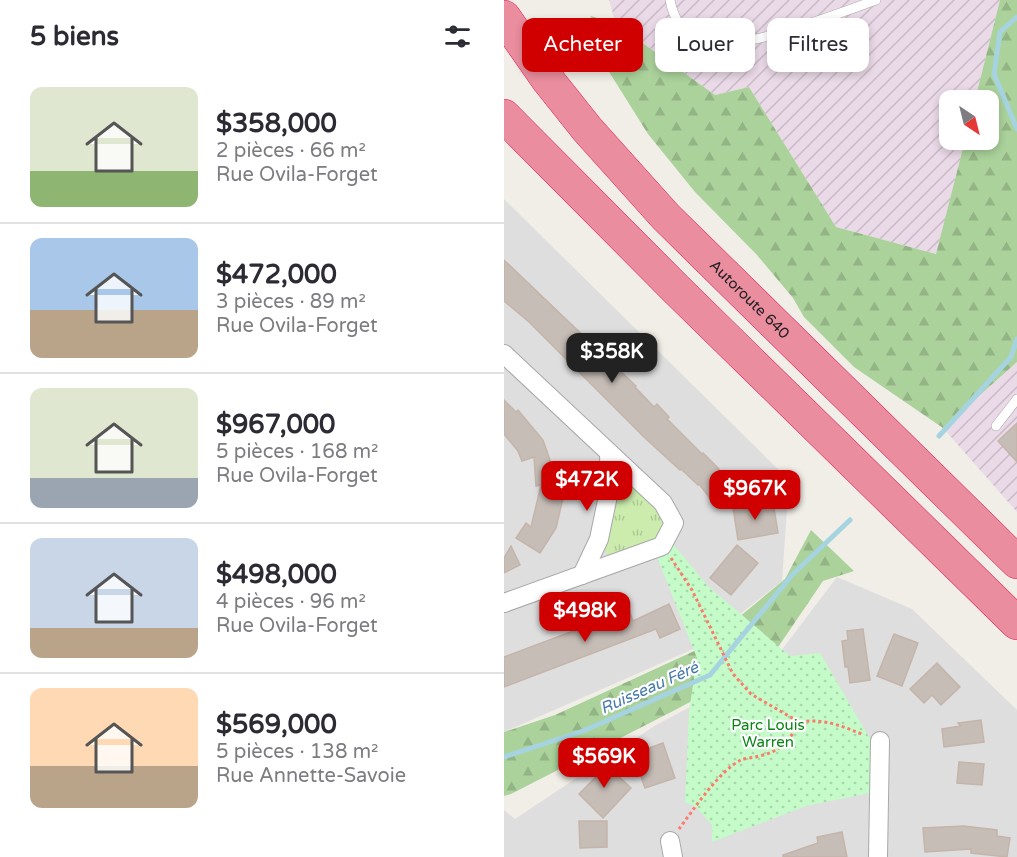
<!DOCTYPE html>
<html lang="fr">
<head>
<meta charset="utf-8">
<style>
  :root { --surface:#fff; --page:#f2f2f3; --text:#2b2b33; --muted:#7c7c81; --line:#e1e1e2; --accent:#d10000 }
  body { margin:0; font-family:"Varela Round",sans-serif; background:var(--page); color:var(--text); height:100vh; display:flex; flex-direction:column; font-size:22px; white-space:nowrap }
  * { box-sizing:border-box; margin:0 }
  p { font-size:20px; color:var(--muted) }
  .icon { flex:none; width:33px; height:33px; fill:none; stroke:currentColor; stroke-width:2; stroke-linecap:round; stroke-linejoin:round }
  .map { position:relative; flex:1; overflow:hidden }
  .drawer { display:flex; flex-direction:column; background:var(--surface); width:504px }
  .drawer>* { flex:none }
  .hud { position:absolute; left:18px; top:18px; width:405px; height:54px; display:flex; gap:12px }
  .needle { width:39px; rotate:145deg }
  .buttons { position:absolute; left:435px; top:90px; display:grid; gap:12px }
  .buttons a { display:grid; place-items:center; width:60px; height:60px; border-radius:12px; background:var(--surface); box-shadow:0 3px 9px #0003; font-size:30px }
  .price { position:absolute; translate:-50% -51px; padding:0 14px; border-radius:12px; background:var(--accent); color:#fff; font-size:20px; line-height:39px; filter:drop-shadow(0 2px 3px #0008) }
  .price::after { content:''; position:absolute; left:50%; top:36px; width:18px; height:14px; margin-left:-9px; background:inherit; clip-path:polygon(0 0,100% 0,50% 100%) }
  .price.on { background:#222; color:#fff }
  ul { padding:0; list-style:none }
  li { display:flex; align-items:center; gap:18px; height:150px; padding:0 30px }
  li+li { border-top:2px solid var(--line) }
  li span { display:grid; place-items:center; flex:none; width:168px; height:120px; border-radius:12px; color:#555 }
  li>.icon { margin-inline-start:auto }
  span .icon { width:72px; height:72px; fill:#fffc; stroke-width:1 }
  li b { font-size:26px }
  h2 { display:flex; justify-content:space-between; align-items:center; height:72px; padding:0 30px; font-size:26px }
  .tag { padding:0 21px; border-radius:12px; background:var(--surface); box-shadow:0 3px 9px #0003; font-size:21px; line-height:54px }
  .tag.on { background:var(--accent); color:#fff }
  main { display:flex; flex:1; min-height:0 }
  .map>svg:first-child { display:block }
</style>
</head>
<body>
<main>
<section class="drawer">
<h2>5 biens<svg class="icon" aria-label="filters" viewBox="0 0 24 24"><path d="M4 7h16M4 17h16"/><circle cx="9" cy="7" r="2"/><circle cx="15" cy="17" r="2"/></svg></h2>
<ul>
<li><span style="background:linear-gradient(#dfe7d0 70%,#8fb573 0)"><svg class="icon" aria-label="home" viewBox="0 0 24 24"><path d="M3 11l9-7 9 7M6 9v11h12V9"/></svg></span><div><b>$358,000</b><p>2 pièces · 66 m²</p><p>Rue Ovila-Forget</p></div></li>
<li><span style="background:linear-gradient(#a9c7e8 60%,#b9a48a 0)"><svg class="icon" aria-label="home" viewBox="0 0 24 24"><path d="M3 11l9-7 9 7M6 9v11h12V9"/></svg></span><div><b>$472,000</b><p>3 pièces · 89 m²</p><p>Rue Ovila-Forget</p></div></li>
<li><span style="background:linear-gradient(#dfe7d0 75%,#9aa5b1 0)"><svg class="icon" aria-label="home" viewBox="0 0 24 24"><path d="M3 11l9-7 9 7M6 9v11h12V9"/></svg></span><div><b>$967,000</b><p>5 pièces · 168 m²</p><p>Rue Ovila-Forget</p></div></li>
<li><span style="background:linear-gradient(#c9d6e8 75%,#b9a48a 0)"><svg class="icon" aria-label="home" viewBox="0 0 24 24"><path d="M3 11l9-7 9 7M6 9v11h12V9"/></svg></span><div><b>$498,000</b><p>4 pièces · 96 m²</p><p>Rue Ovila-Forget</p></div></li>
<li><span style="background:linear-gradient(#ffd9b3 65%,#b9a48a 0)"><svg class="icon" aria-label="home" viewBox="0 0 24 24"><path d="M3 11l9-7 9 7M6 9v11h12V9"/></svg></span><div><b>$569,000</b><p>5 pièces · 138 m²</p><p>Rue Annette-Savoie</p></div></li>
</ul>
</section>
<div class="map">
<svg width="513" height="857" viewBox="0 0 513 857">
  <defs>
    <pattern id="industrial-furrows" width="10" height="10" patternUnits="userSpaceOnUse" patternTransform="scale(1.5)"><rect width="10" height="10" fill="#ead9e7"/><path d="M-1 1l2-2M0 10L10 0M9 11l2-2" fill="none" stroke="#c8bac6"/></pattern>
    <pattern id="grass-tufts" width="24" height="20" patternUnits="userSpaceOnUse" patternTransform="scale(1.5)"><rect width="24" height="20" fill="#cbecac"/><path d="M3 7l-1-3M5 7V3M7 7l1-3M15 17l-1-3M17 17v-4M19 17l1-3" fill="none" stroke="#aeca94"/></pattern>
    <pattern id="forest-firs" width="22" height="20" patternUnits="userSpaceOnUse" patternTransform="scale(1.5)"><rect width="22" height="20" fill="#abd29b"/><path d="M5 1l3.5 6h-7zM16 11l3.5 6h-7z" fill="#93b485"/></pattern>
    <pattern id="park-dots" width="8" height="8" patternUnits="userSpaceOnUse" patternTransform="scale(1.5)"><rect width="8" height="8" fill="#c4fbc8"/><path d="M2 2h.1M6 6h.1" fill="none" stroke="#a8d7ac" stroke-width="1.8" stroke-linecap="round"/></pattern>
  </defs>
  <rect width="100%" height="100%" fill="#f1eee7"/>
  <g fill="#dfdede">
    <polygon points="0,199 285,480 278,581 194,647 0,732"/>
    <polygon points="333,577 408,609 513,710 513,857 0,857 0,810 11,819 152,725 267,664"/>
  </g>
  <g fill="url(#industrial-furrows)">
    <polygon points="105,0 496,0 471,100 446,100 446,140 461,140 432,254 332,227 245,87 211,95 112,24"/>
    <polygon points="513,362 513,512 439,428"/>
  </g>
  <polygon fill="url(#grass-tufts)" points="123,477 170,523 158,546 107,561 95,539 106,486"/>
  <g fill="url(#forest-firs)">
    <polygon points="496,0 513,0 513,362 439,428 350,367 300,317 289,298 253,255 191,192 144,134 82,35 87,16 112,24 211,95 245,87 332,227 432,254 461,140 484,140 484,100 471,100"/>
    <polygon points="307,530 350,571 319,581 266,659 173,709 7,794 0,796 0,732 51,715 199,647 281,579"/>
  </g>
  <polygon fill="url(#park-dots)" points="168,543 205,587 286,656 316,653 369,744 366,793 302,806 208,842 208,825 192,807 181,802 185,712 193,658 153,557"/>
  <g fill="none" stroke-linecap="round" stroke-linejoin="round">
    <g stroke="#a6d3e0" stroke-width="5">
      <polyline points="513,17 496,32 490,74 513,129"/>
      <polyline points="435,436 507,357 513,339"/>
      <polyline points="0,757 79,731 206,675 288,575 346,520"/>
    </g>
  </g>
  <g fill="#c6bdb6" stroke="#c4b4a9" stroke-width="1.5">
    <polygon points="0,260 132,386 131,387 150,407 153,404 165,417 163,419 198,454 199,453 214,468 225,482 225,487 208,501 195,484 194,485 177,469 176,470 142,439 25,322 0,301"/>
    <polygon points="0,400 12,412 14,410 39,440 48,466 57,465 59,498 52,528 36,553 12,538 22,523 27,527 37,485 32,486 30,457 18,461 14,451 0,434"/>
    <polygon points="513,423 513,462 494,441"/>
    <polygon points="269,502 274,533 234,540 229,508"/>
    <polygon points="233,545 254,563 227,595 206,578"/>
    <polygon points="7,546 16,565 0,573 0,558"/>
    <polygon points="165,604 176,629 156,638 152,629 0,687 0,657 125,610 129,621"/>
    <polygon points="359,629 366,680 346,683 344,667 341,667 338,641 344,640 343,631"/>
    <polygon points="390,634 414,643 398,686 373,676"/>
    <polygon points="433,663 456,687 437,705 428,695 420,703 406,689"/>
    <polygon points="477,720 480,742 440,747 438,729 457,726 454,723"/>
    <polygon points="159,743 171,778 141,788 129,754"/>
    <polygon points="95,758 127,788 99,818 75,794 94,775 86,768"/>
    <polygon points="455,762 480,764 478,785 453,783"/>
    <polygon points="75,821 103,821 103,847 76,848"/>
    <polygon points="460,826 493,830 493,836 506,838 503,857 467,853 467,849 421,852 419,828"/>
    <polygon points="338,832 343,857 279,857 279,855 314,843 313,837"/>
  </g>
  <g fill="none" stroke-linecap="round" stroke-linejoin="round">
    <g stroke="#a8a8a8" stroke-width="10">
      <g id="service">
        <path d="M 166,0 C 169,17 180,37 198,43 C 231,54 336,13 372,0"/>
        <polyline points="492,426 513,399"/>
      </g>
    </g>
    <g stroke="#a8a8a8" stroke-width="20">
      <g id="minor">
        <polyline points="0,354 159,503 170,523 158,546 0,603"/>
        <polyline points="78,575 95,539 106,486 105,453"/>
        <polyline points="166,841 169,857"/>
        <polyline points="374,857 376,741"/>
      </g>
    </g>
    <g stroke="#e12263" stroke-width="34">
      <g id="motorway">
        <path id="s1" d="M 0,17 L 44,80 L 83,129 L 162,217 L 513,562"/>
        <polyline points="0,116 172,289 513,623"/>
      </g>
    </g>
    <g stroke="#fe7b6b" stroke-width="3" stroke-dasharray="3 3" stroke-linecap="butt">
      <polyline points="167,558 188,590 229,674 247,694 295,722"/>
      <path d="M 175,829 C 189,810 216,770 237,760 C 242,758 249,758 255,756 C 275,752 287,740 295,722 C 319,718 338,726 360,735"/>
    </g>
    <use href="#service" stroke="#fff" stroke-width="9"/>
    <use href="#minor" stroke="#fff" stroke-width="18"/>
    <use href="#motorway" stroke="#ea8d9e" stroke-width="33"/>
  </g>
  <g text-anchor="middle" stroke-width="4.5" stroke-linejoin="round" paint-order="stroke">
    <g font-size="15" fill="#212121" stroke="#fff">
      <text dy="5" stroke="none"><textPath href="#s1" startOffset="375">Autoroute 640</textPath></text>
    </g>
    <g font-size="15" fill="#088513" stroke="#fff">
      <text x="264" y="730">Parc Louis<tspan x="264" dy="17">Warren</tspan></text>
    </g>
    <g font-size="16" font-style="italic" fill="#4679ac" stroke="#fff">
      <text transform="translate(145 687) rotate(-24)" y="6">Ruisseau Féré</text>
    </g>
  </g>
</svg>
<div class="buttons">
<a><svg class="needle" viewBox="-14 -14 28 28"><path d="M0-13l5 13h-10z" fill="#e53935"/><path d="M0 13l5-13h-10z" fill="#7c7c81"/></svg></a>
</div>
<b class="price on" style="left:108px;top:384px">$358K</b>
<b class="price" style="left:83px;top:512px">$472K</b>
<b class="price" style="left:251px;top:521px">$967K</b>
<b class="price" style="left:81px;top:643px">$498K</b>
<b class="price" style="left:100px;top:789px">$569K</b>
<div class="hud">
<a class="tag on">Acheter</a>
<a class="tag">Louer</a>
<a class="tag">Filtres</a>
</div>
</div>
</main>
</body>
</html>
